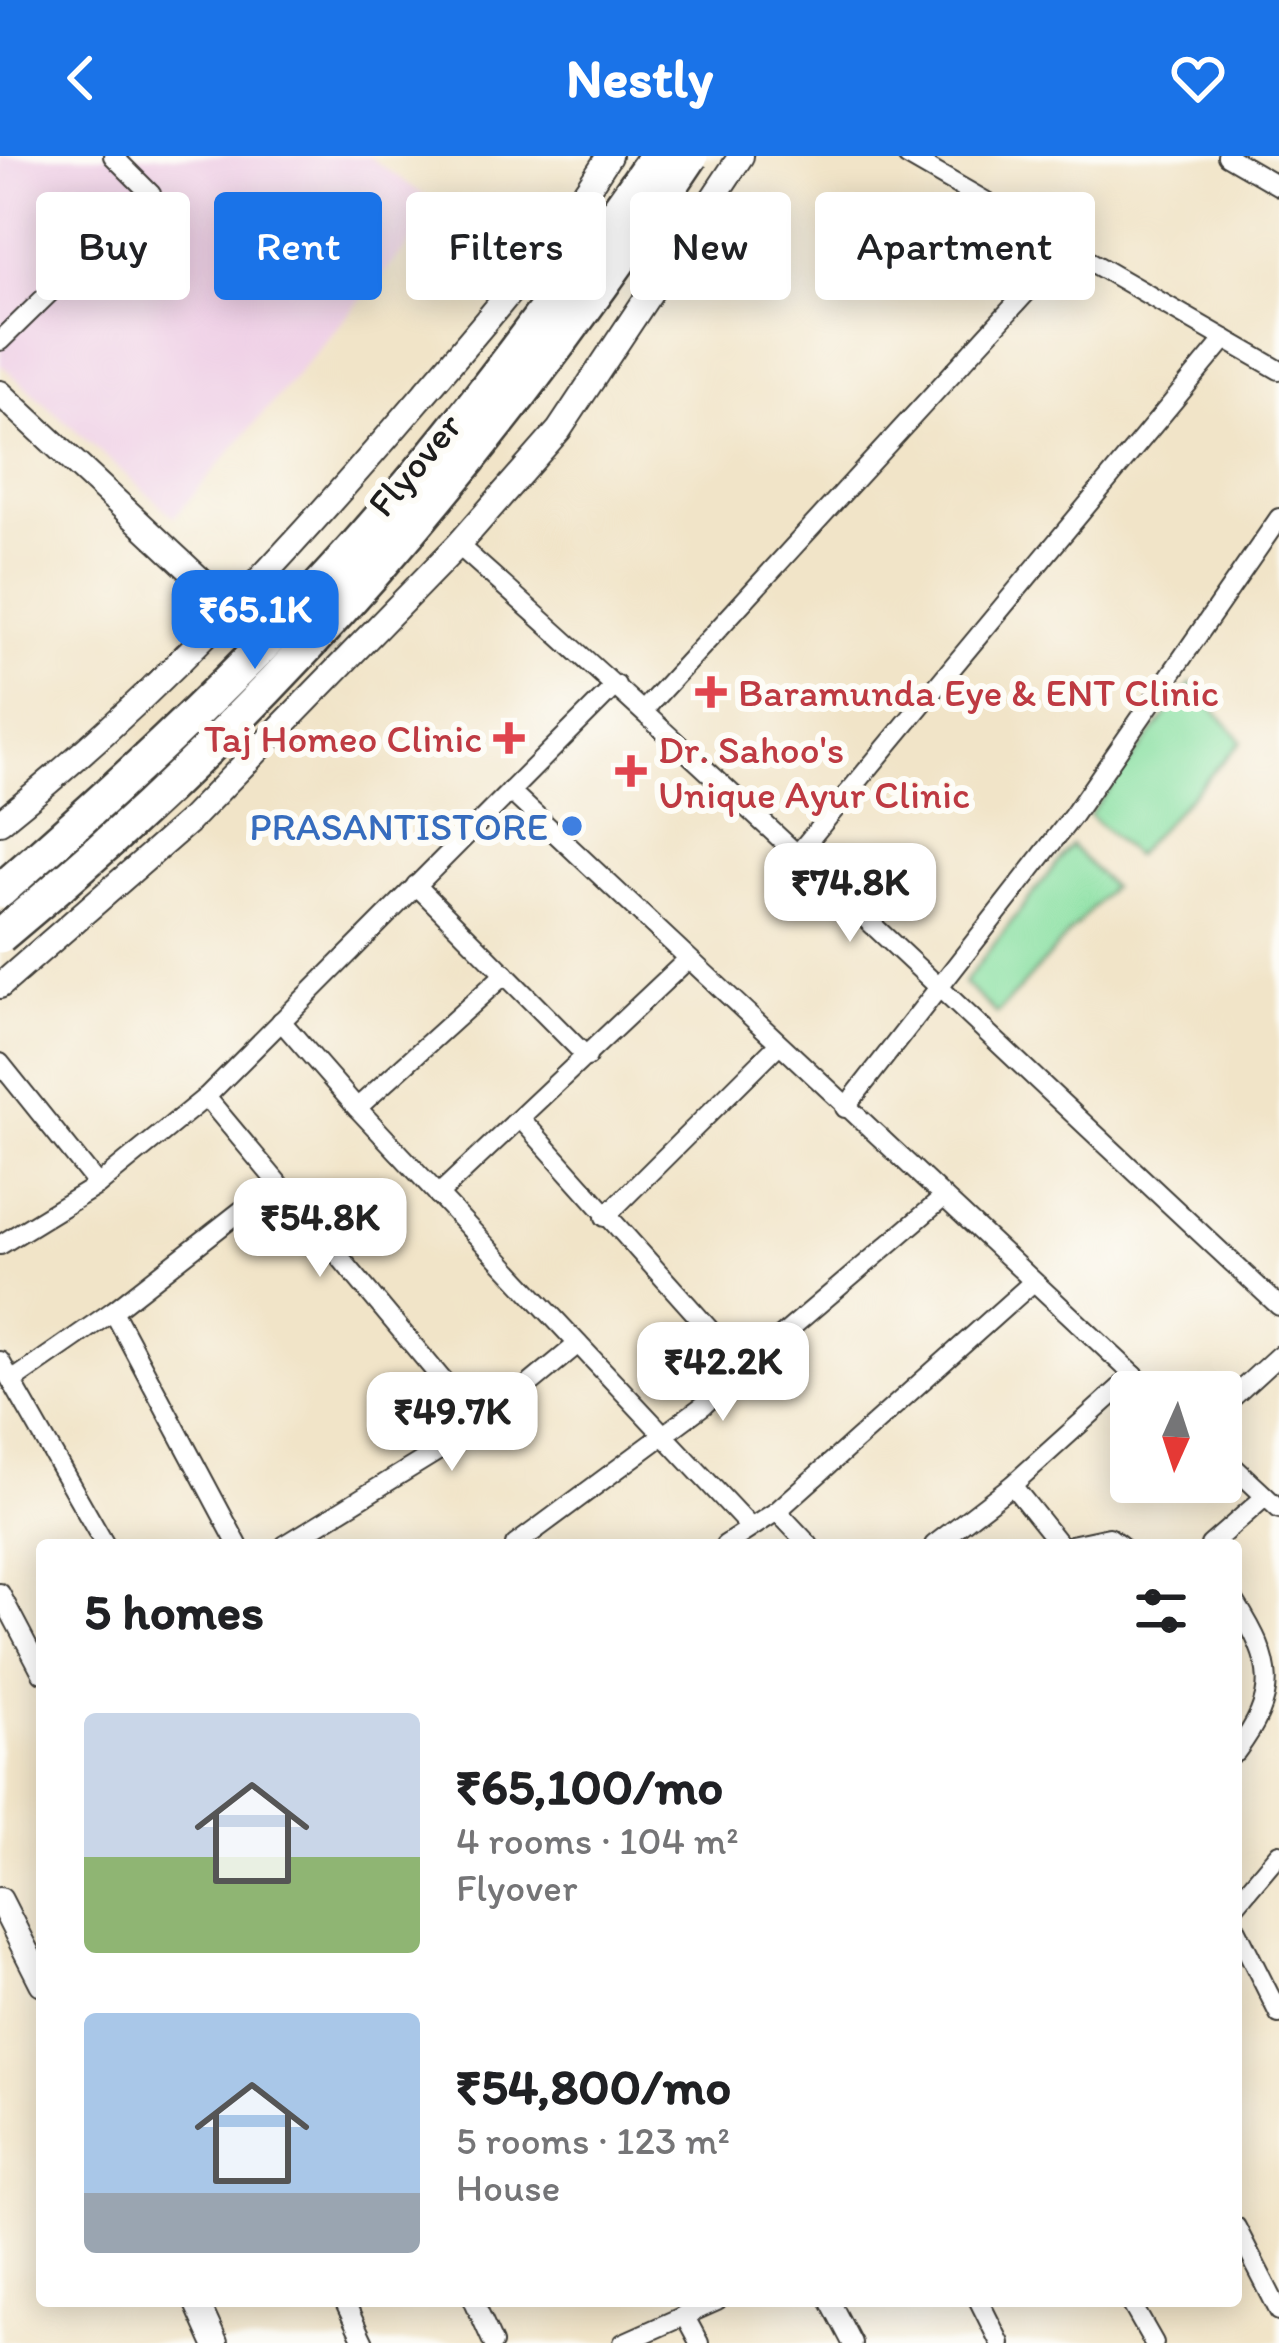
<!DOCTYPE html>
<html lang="en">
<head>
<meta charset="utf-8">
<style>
  :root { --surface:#fff; --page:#f6f6f6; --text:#202124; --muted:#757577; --accent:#1a73e8 }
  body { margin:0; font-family:Itim,sans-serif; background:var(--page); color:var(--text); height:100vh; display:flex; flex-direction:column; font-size:45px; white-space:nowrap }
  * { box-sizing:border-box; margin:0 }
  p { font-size:39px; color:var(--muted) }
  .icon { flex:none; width:66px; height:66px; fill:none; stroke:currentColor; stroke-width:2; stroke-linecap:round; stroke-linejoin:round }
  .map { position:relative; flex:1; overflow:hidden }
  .drawer { position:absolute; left:36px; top:1383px; width:1206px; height:768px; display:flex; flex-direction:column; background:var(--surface); border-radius:12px; box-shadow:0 6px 30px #0003 }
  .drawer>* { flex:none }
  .guide { position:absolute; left:36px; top:36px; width:1209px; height:108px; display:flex; gap:24px }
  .needle { width:78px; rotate:183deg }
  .fabs { position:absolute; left:1110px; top:1215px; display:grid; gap:24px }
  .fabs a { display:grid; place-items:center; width:132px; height:132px; border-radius:12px; background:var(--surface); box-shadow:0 6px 30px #0003; font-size:60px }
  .price { position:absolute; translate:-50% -102px; padding:0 27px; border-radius:24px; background:#fff; color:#222; font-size:39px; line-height:78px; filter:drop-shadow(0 3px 6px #0008) }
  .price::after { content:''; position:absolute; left:50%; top:72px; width:36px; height:27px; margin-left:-18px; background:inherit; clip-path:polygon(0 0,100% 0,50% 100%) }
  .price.selected { background:var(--accent); color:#fff }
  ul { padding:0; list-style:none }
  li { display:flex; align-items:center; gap:36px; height:300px; padding:0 48px }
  li span { display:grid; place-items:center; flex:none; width:336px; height:240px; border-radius:12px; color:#555 }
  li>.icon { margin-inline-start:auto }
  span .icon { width:144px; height:144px; fill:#fffc; stroke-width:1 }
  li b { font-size:51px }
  h2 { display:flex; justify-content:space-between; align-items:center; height:144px; padding:0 48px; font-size:51px }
  .tag { padding:0 42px; border-radius:12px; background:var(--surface); box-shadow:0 6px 30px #0003; font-size:42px; line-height:108px }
  .tag.selected { background:var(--accent); color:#fff }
  header { display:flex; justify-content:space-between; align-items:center; height:156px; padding:0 48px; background:var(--accent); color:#fff; font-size:54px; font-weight:700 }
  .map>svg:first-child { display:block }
</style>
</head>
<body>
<header><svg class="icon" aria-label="back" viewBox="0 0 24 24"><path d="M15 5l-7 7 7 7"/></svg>Nestly<svg class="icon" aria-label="heart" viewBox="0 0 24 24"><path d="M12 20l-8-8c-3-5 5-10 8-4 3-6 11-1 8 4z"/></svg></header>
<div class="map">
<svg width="1279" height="2187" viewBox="0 0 1279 2187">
  <rect width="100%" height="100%" fill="#fdfcf7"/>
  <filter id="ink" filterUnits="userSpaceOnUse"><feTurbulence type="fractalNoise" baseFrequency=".00833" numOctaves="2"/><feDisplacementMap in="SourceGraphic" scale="24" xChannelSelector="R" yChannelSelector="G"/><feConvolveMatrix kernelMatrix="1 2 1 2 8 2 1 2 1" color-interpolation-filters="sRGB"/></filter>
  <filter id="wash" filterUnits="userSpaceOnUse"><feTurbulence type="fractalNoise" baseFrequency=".004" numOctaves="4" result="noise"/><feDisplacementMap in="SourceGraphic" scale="48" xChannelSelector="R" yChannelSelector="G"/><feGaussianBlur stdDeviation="2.7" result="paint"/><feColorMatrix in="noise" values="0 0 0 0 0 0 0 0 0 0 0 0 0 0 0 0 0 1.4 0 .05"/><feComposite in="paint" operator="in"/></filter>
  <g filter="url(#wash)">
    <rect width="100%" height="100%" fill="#f1e4c8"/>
    <polygon fill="#efd0e6" points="0,0 368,0 441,51 174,361 0,208"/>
    <g fill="#8ae0a3" stroke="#537e60" stroke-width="3">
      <polygon points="1191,527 1242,585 1134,700 1089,659"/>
      <polygon points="1071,689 1111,731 997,858 964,827"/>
    </g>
  </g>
  <g filter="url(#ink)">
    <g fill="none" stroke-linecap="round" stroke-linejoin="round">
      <g stroke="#3c3a36" stroke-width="22">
        <g id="street">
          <polyline points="907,0 1279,214"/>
          <polyline points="1227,0 1279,30"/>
          <polyline points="0,185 151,38 113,0"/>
          <path d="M 458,389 C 737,636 1005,896 1279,1150"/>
          <polyline points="644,554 1067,92"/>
          <polyline points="510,635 1152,1236"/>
          <polyline points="795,701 1225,183"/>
          <polyline points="416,729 587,901"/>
          <polyline points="281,865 357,952 750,1371"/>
          <polyline points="0,907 98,1029"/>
          <polyline points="206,941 480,1269"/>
          <polyline points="357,952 505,818"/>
          <polyline points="845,952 1072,661 1279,362"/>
          <polyline points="521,963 744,1212 943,1042"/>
          <polyline points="438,1039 686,805"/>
          <polyline points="605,1061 778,889"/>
          <polyline points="0,1089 98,1029 206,941 616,529"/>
          <polyline points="0,1205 105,1389"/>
          <polyline points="12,1225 113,1155"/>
          <polyline points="1221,1252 1279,1199"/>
          <polyline points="1221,1299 1279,1353"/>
          <polyline points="1012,1329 1060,1389"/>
          <polyline points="777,1355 809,1389"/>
          <polyline points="238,1389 113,1155 274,1029"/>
          <polyline points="285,1389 480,1269 578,1188"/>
          <polyline points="515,1389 704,1249 744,1212"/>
          <polyline points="725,1389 777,1355 1033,1126"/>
          <polyline points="934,1389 1012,1329 1134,1219"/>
          <polyline points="1071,1389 1109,1381 1120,1389"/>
          <polyline points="1210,1389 1265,1341"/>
          <polyline points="0,1437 42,1517"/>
          <path d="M 1236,1447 C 1275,1509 1279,1538 1236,1596"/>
          <polyline points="1236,1748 1279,1697"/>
          <polyline points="1236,1772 1279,1858"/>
          <polyline points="1236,2071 1279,2155"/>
          <polyline points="344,2145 364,2187"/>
          <polyline points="474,2145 493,2187"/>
          <polyline points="830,2145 852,2187"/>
          <polyline points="979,2145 1000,2187"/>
          <polyline points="1130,2145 1154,2187"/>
          <polyline points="684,2159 699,2187"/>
          <polyline points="623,2187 717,2145"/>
        </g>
      </g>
      <g stroke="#3c3a36" stroke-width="28">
        <g id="secondary">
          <polyline points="0,237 279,497"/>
          <path d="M 0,666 C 153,544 286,400 412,252 C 482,171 552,90 609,0"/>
          <polyline points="0,830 187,667 458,389 559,274 741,0"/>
          <polyline points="0,1744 42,1827"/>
          <polyline points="196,2145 215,2187"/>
        </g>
      </g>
      <use href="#street" stroke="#fff" stroke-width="18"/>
      <use href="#secondary" stroke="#fff" stroke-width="24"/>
      <g stroke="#3c3a36" stroke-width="38" stroke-linecap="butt">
        <g id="highway-bridge">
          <path d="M 0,735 C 112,637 223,535 324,425 C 446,293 553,147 656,0"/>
          <path d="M 0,780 C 275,553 494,296 691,0"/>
        </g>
      </g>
      <use href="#highway-bridge" stroke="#fff" stroke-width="33"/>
    </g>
  </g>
  <g fill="#e0444e" stroke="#fdfcf7" stroke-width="4.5">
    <path d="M705 518h12v12h12v12h-12v12h-12v-12h-12v-12h12z"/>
    <path d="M503 564h12v12h12v12h-12v12h-12v-12h-12v-12h12z"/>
    <path d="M625 597h12v12h12v12h-12v12h-12v-12h-12v-12h12z"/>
  </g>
  <circle fill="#3f7fe0" stroke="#fdfcf7" stroke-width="4.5" cx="572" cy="670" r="12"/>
  <g text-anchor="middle" stroke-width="12" stroke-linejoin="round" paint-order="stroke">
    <g font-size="39" fill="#1c1c1c" stroke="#fdfcf7">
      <text transform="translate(414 308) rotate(-50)" y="14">Flyover</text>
    </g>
    <g font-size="39" fill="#be3a42" stroke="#fdfcf7" text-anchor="start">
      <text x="738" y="550">Baramunda Eye &amp; ENT Clinic</text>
      <text x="482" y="596" text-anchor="end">Taj Homeo Clinic</text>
      <text x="658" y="607">Dr. Sahoo's<tspan x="658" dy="45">Unique Ayur Clinic</tspan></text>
    </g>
    <g font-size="39" fill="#366cbe" stroke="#fdfcf7" text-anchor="end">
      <text x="548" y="684">PRASANTISTORE</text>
    </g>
  </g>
</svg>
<div class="fabs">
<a><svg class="needle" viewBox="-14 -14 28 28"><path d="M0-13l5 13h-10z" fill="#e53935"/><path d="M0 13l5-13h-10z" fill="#757577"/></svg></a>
</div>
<b class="price selected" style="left:255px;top:516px">₹65.1K</b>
<b class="price" style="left:850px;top:789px">₹74.8K</b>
<b class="price" style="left:320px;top:1124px">₹54.8K</b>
<b class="price" style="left:723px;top:1268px">₹42.2K</b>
<b class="price" style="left:452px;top:1318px">₹49.7K</b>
<div class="guide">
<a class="tag">Buy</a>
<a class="tag selected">Rent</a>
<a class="tag">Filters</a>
<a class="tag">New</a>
<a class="tag">Apartment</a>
</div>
<section class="drawer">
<h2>5 homes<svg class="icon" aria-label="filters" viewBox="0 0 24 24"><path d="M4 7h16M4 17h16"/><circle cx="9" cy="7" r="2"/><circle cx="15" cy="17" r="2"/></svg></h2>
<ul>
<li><span style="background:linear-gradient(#c9d6e8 60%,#8fb573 0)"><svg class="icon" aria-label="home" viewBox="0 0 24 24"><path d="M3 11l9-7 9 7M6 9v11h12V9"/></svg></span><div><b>₹65,100/mo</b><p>4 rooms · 104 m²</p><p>Flyover</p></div></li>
<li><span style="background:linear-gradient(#a9c7e8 75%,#9aa5b1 0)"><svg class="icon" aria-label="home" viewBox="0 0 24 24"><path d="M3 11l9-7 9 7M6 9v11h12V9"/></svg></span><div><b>₹54,800/mo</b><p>5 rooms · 123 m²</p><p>House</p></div></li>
</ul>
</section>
</div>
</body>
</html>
